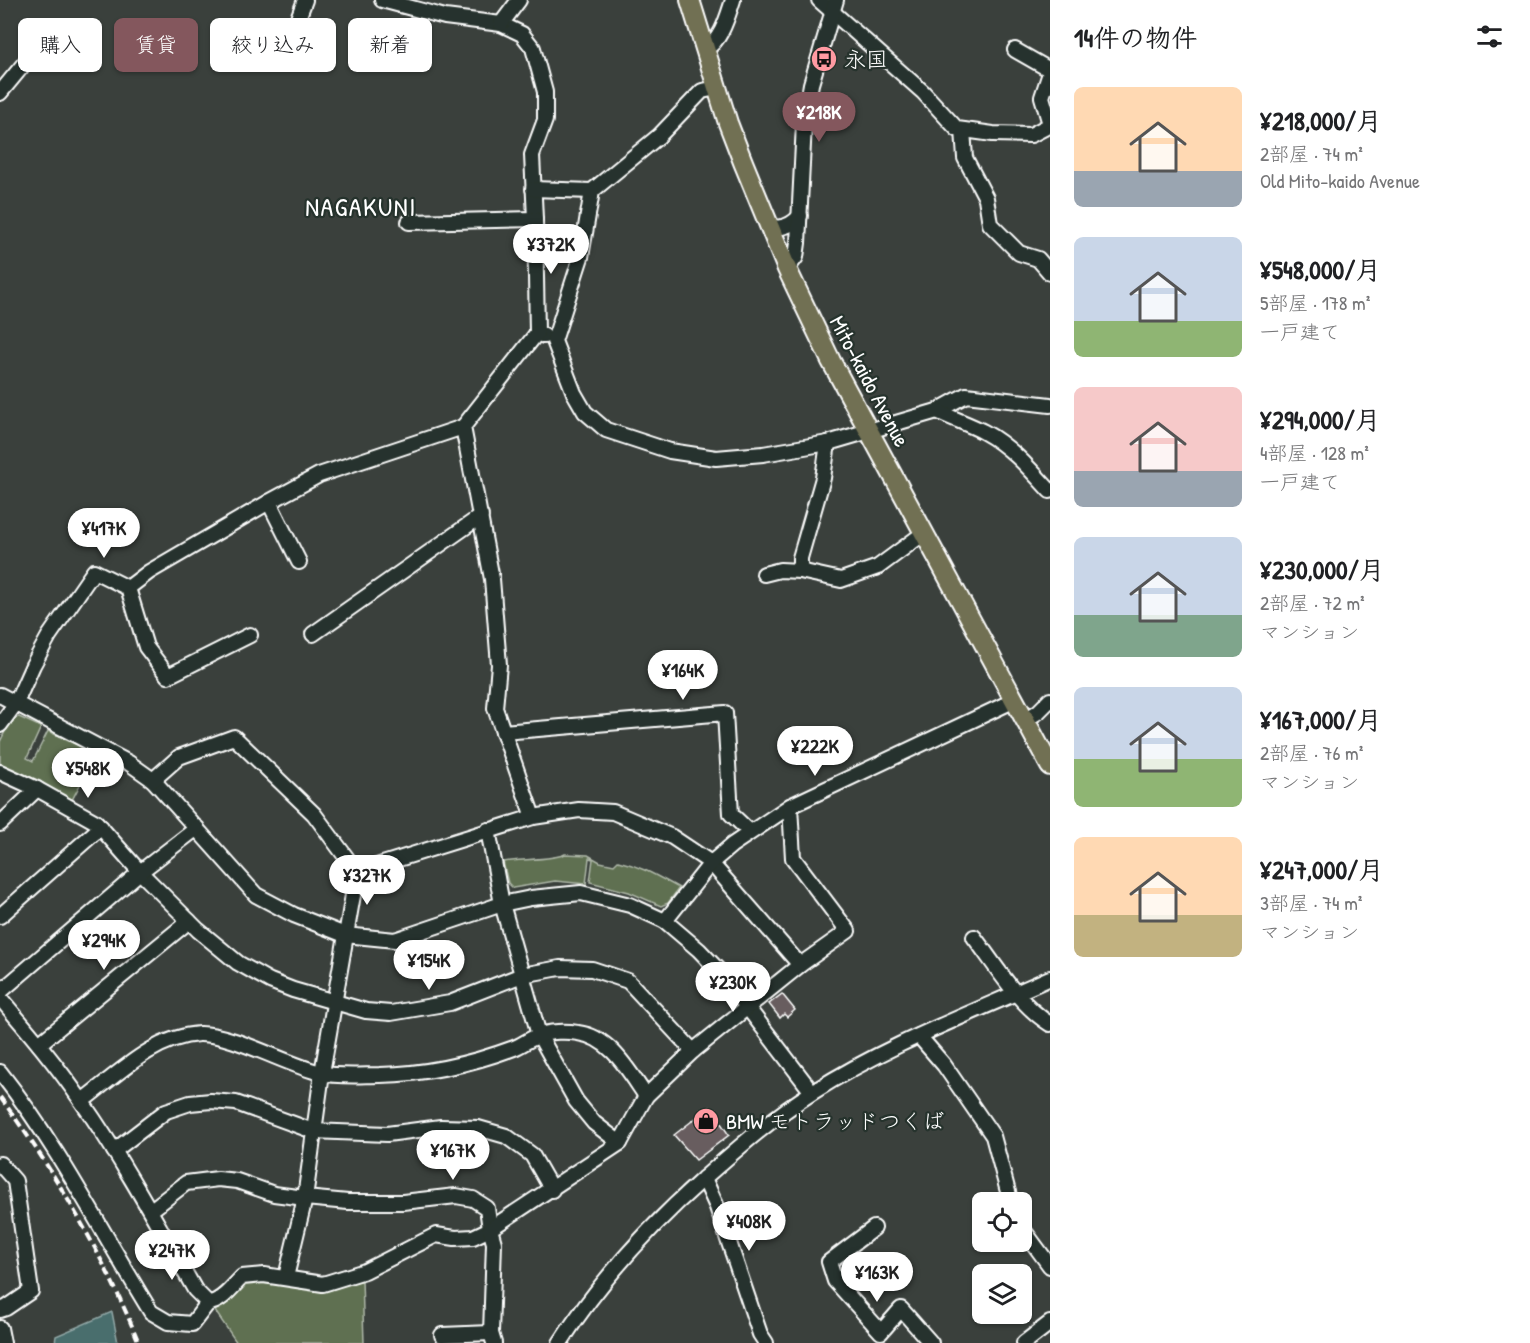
<!DOCTYPE html>
<html lang="ja">
<head>
<meta charset="utf-8">
<style>
  :root { --surface:#fff; --page:#f2f2f2; --text:#202124; --muted:#757577; --accent:#84575d }
  body { margin:0; font-family:"Patrick Hand","Klee One",sans-serif; background:var(--page); color:var(--text); height:100vh; display:flex; flex-direction:column; font-size:22px; white-space:nowrap }
  * { box-sizing:border-box; margin:0 }
  p { font-size:20px; color:var(--muted) }
  .icon { flex:none; width:33px; height:33px; fill:none; stroke:currentColor; stroke-width:2; stroke-linecap:round; stroke-linejoin:round }
  .map { position:relative; flex:1; overflow:hidden }
  .drawer { display:flex; flex-direction:column; background:var(--surface); width:480px }
  .drawer>* { flex:none }
  .hud { position:absolute; left:18px; top:18px; width:570px; height:54px; display:flex; gap:12px }
  .controls { position:absolute; left:972px; top:1192px; display:grid; gap:12px }
  .controls a { display:grid; place-items:center; width:60px; height:60px; border-radius:9px; background:var(--surface); box-shadow:0 2px 4px #0004; font-size:30px }
  .price { position:absolute; translate:-50% -51px; padding:0 14px; border-radius:21px; background:#fff; color:#222; font-size:20px; line-height:39px; filter:drop-shadow(0 2px 3px #0008) }
  .price::after { content:''; position:absolute; left:50%; top:36px; width:18px; height:14px; margin-left:-9px; background:inherit; clip-path:polygon(0 0,100% 0,50% 100%) }
  .price.selected { background:var(--accent); color:#fff }
  ul { padding:0; list-style:none }
  li { display:flex; align-items:center; gap:18px; height:150px; padding:0 24px }
  li span { display:grid; place-items:center; flex:none; width:168px; height:120px; border-radius:9px; color:#555 }
  li>.icon { margin-inline-start:auto }
  span .icon { width:72px; height:72px; fill:#fffc; stroke-width:1 }
  li b { font-size:26px }
  h2 { display:flex; justify-content:space-between; align-items:center; height:72px; padding:0 24px; font-size:26px }
  .pill { padding:0 21px; border-radius:9px; background:var(--surface); box-shadow:0 2px 4px #0004; font-size:21px; line-height:54px }
  .pill.selected { background:var(--accent); color:#fff }
  main { display:flex; flex:1; min-height:0 }
  .map>svg:first-child { display:block }
</style>
</head>
<body>
<main>
<div class="map">
<svg width="1050" height="1343" viewBox="0 0 1050 1343">
  <rect width="100%" height="100%" fill="#3a403c"/>
  <filter id="ink" filterUnits="userSpaceOnUse"><feTurbulence type="fractalNoise" baseFrequency=".0167" numOctaves="2"/><feDisplacementMap in="SourceGraphic" scale="12" xChannelSelector="R" yChannelSelector="G"/><feConvolveMatrix kernelMatrix="1 2 1 2 8 2 1 2 1" color-interpolation-filters="sRGB"/></filter>
  <g filter="url(#ink)">
    <g fill="#5e6f51" stroke="#aeb7a8" stroke-width="1.5">
      <polygon points="19,717 41,727 27,758 33,761 48,731 96,754 72,800 0,766 0,742 11,719"/>
      <path d="M 565,854 L 588,855 L 600,862 L 614,865 L 618,861 C 643,867 657,876 679,888 L 668,903 L 661,906 L 629,892 L 590,882 L 593,859 L 589,858 L 586,884 L 555,881 L 513,888 L 508,883 L 503,862 C 518,859 555,860 565,854 Z"/>
      <polygon points="362,1280 364,1343 237,1343 215,1311 227,1303 246,1283 295,1284 324,1291"/>
    </g>
    <polygon fill="#496e6d" stroke="#92a8a7" stroke-width="1.5" points="112,1312 118,1343 55,1343 56,1336"/>
    <g fill="#685d5f" stroke="#fff" stroke-width="1.5">
      <polygon points="782,994 795,1010 787,1017 784,1014 780,1018 769,1004"/>
      <polygon points="710,1107 729,1135 696,1160 674,1135"/>
    </g>
    <g fill="none" stroke-linecap="round" stroke-linejoin="round">
      <g stroke="#fff" stroke-width="18">
        <g id="minor">
          <polyline points="382,0 445,17 501,24 522,34 533,48 545,92 545,120 532,155 535,219 537,333 544,336"/>
          <polyline points="819,0 923,92 957,129 993,134 1031,135 1050,125"/>
          <polyline points="501,24 519,0"/>
          <polyline points="289,42 305,0"/>
          <path d="M 705,50 C 722,39 727,18 733,0"/>
          <polyline points="1015,50 1050,70"/>
          <polyline points="1050,73 1042,97 1050,124"/>
          <polyline points="717,88 702,91 659,136 592,191 581,257 554,341 574,393 585,412 606,430 670,451 716,458 763,454 828,443 937,411 966,395 1050,405"/>
          <polyline points="0,93 33,53"/>
          <polyline points="963,130 965,158 986,198 990,224 1019,253 1038,259 1050,273"/>
          <polyline points="533,189 592,191"/>
          <polyline points="409,222 535,219"/>
          <path d="M 770,226 C 781,230 792,225 800,216"/>
          <polyline points="787,269 796,257 798,243 804,124 811,84 836,0"/>
          <path d="M 937,411 C 953,419 969,424 984,432 C 1010,446 1030,469 1050,491"/>
          <polyline points="269,502 299,562"/>
          <polyline points="800,571 800,558 823,478 828,443"/>
          <polyline points="764,574 780,570 800,571 841,580 878,567 924,533"/>
          <polyline points="128,588 146,647 168,676 250,635"/>
          <polyline points="313,634 481,516"/>
          <polyline points="0,695 129,763 153,780 256,895 294,915 345,935 395,940 502,904 531,898 581,893 630,905 665,921 699,950 722,974 812,1092"/>
          <polyline points="1025,720 1038,712 1050,700"/>
          <polyline points="0,725 16,703 33,665 49,636 94,571 128,588 149,572 269,502 319,475 463,427"/>
          <polyline points="503,732 725,713 731,814 750,832"/>
          <polyline points="0,772 37,789 96,822 140,872 198,930 238,963 270,981 293,990 366,1011 391,1013 450,1003 522,975 560,968 592,969 628,981 693,1051"/>
          <polyline points="153,780 179,757 234,737 314,814 357,872 322,1073 305,1198 286,1277"/>
          <polyline points="533,817 495,708 499,665 492,579 463,427 537,333"/>
          <polyline points="0,824 37,789"/>
          <polyline points="488,830 502,904 539,1035 576,1101 594,1123 620,1143"/>
          <polyline points="357,872 533,817 579,810 613,812 672,837 711,863 800,965"/>
          <polyline points="0,916 101,827"/>
          <polyline points="665,921 711,863 732,845 790,806 1015,700"/>
          <path d="M 974,937 C 996,966 1018,1004 1050,1024"/>
          <polyline points="0,992 140,872 197,828"/>
          <path d="M 0,998 C 29,1032 57,1065 82,1102 C 124,1162 159,1227 195,1290 L 208,1303 C 221,1303 233,1286 242,1277 L 264,1275 L 323,1284 L 365,1271 L 436,1235 L 455,1238 L 473,1237 L 490,1229 L 487,1208 L 473,1199 L 456,1196 L 403,1202 L 348,1202 L 305,1198 L 274,1194 L 237,1181 L 218,1179 L 186,1183 L 150,1211"/>
          <polyline points="919,1036 944,1065 993,1136 1011,1203"/>
          <polyline points="39,1044 189,921"/>
          <path d="M 0,1072 C 59,1147 101,1231 151,1312 L 168,1322 L 192,1324 L 208,1303"/>
          <path d="M 82,1101 C 117,1075 153,1037 199,1034 C 231,1033 287,1065 321,1073 C 337,1077 363,1075 380,1075 C 425,1074 471,1064 514,1048 C 522,1045 529,1039 538,1036 C 549,1031 567,1031 578,1033 C 611,1037 629,1072 646,1096"/>
          <polyline points="114,1151 166,1111 190,1103 211,1101 236,1103 313,1131 387,1134 441,1127 478,1128 506,1136 532,1155 552,1190"/>
          <polyline points="0,1164 15,1181 31,1291 6,1308 0,1310"/>
          <polyline points="704,1178 717,1207 760,1334 766,1343"/>
          <polyline points="874,1228 829,1262 835,1281 881,1332 901,1309 931,1343"/>
          <polyline points="1022,1228 1050,1266"/>
          <polyline points="0,1328 3,1343"/>
          <polyline points="442,1335 491,1333"/>
          <polyline points="494,1343 491,1333 494,1243 490,1229 620,1143 646,1096 693,1051 800,965 848,931 793,858 790,806"/>
          <path d="M 560,1343 C 599,1282 649,1227 703,1179 C 738,1148 773,1117 813,1092 C 887,1045 970,1014 1050,978"/>
          <polyline points="1024,1343 1050,1323"/>
        </g>
      </g>
      <g stroke="#fff" stroke-width="22">
        <polyline id="highway" points="690,0 728,123 743,162 787,269 831,361 1050,766"/>
      </g>
      <use href="#minor" stroke="#26332d" stroke-width="14"/>
      <use href="#highway" stroke="#716f52" stroke-width="18"/>
      <path stroke="#fff" stroke-width="4" stroke-dasharray="9 4.5" stroke-linecap="butt" d="M 0,1097 C 56,1173 104,1256 139,1343"/>
    </g>
  </g>
  <defs>
    <g id="bus-disc" transform="scale(1.35)"><circle r="9.5" fill="#ff9aa2" stroke="#26332d"/><path d="M-5-6H5V4H4V6H2V4H-2V6H-4V4H-5ZM-3.5-4V0h7V-4ZM-3.5 1.2v1.5H-2V1.2ZM2 1.2v1.5H3.5V1.2Z" fill="#111"/></g>
    <g id="shop-disc" transform="scale(1.35)"><circle r="9.5" fill="#ff9aa2" stroke="#26332d"/><path d="M-5-2.5h2.3a2.7 3.5 0 0 1 5.4 0H5L5.5 6h-11ZM-1.5-2.5h3a1.5 2.3 0 0 0-3 0Z" fill="#111"/></g>
  </defs>
  <g fill-rule="evenodd">
    <use href="#bus-disc" x="824" y="59"/>
    <use href="#shop-disc" x="706" y="1121"/>
  </g>
  <g text-anchor="middle" stroke-width="4.5" stroke-linejoin="round" paint-order="stroke">
    <g font-size="22" fill="#fff" stroke="#26332d" text-anchor="start">
      <text x="844" y="67">永国</text>
      <text x="726" y="1129">BMW モトラッドつくば</text>
    </g>
    <g font-size="22" fill="#fff" stroke="#26332d">
      <text transform="translate(870 381) rotate(62)" y="8">Mito-kaido Avenue</text>
    </g>
    <g font-size="26" letter-spacing="1.5" fill="#fff" stroke="#26332d">
      <text x="361" y="216">NAGAKUNI</text>
    </g>
  </g>
</svg>
<div class="controls">
<a><svg class="icon" aria-label="locate" viewBox="0 0 24 24"><circle cx="12" cy="12" r="6"/><path d="M12 2v4M12 18v4M2 12h4M18 12h4"/></svg></a>
<a><svg class="icon" aria-label="layers" viewBox="0 0 24 24"><path d="M12 4l9 5-9 5-9-5zM3 14l9 5 9-5"/></svg></a>
</div>
<b class="price selected" style="left:819px;top:143px">¥218K</b>
<b class="price" style="left:551px;top:275px">¥372K</b>
<b class="price" style="left:104px;top:559px">¥417K</b>
<b class="price" style="left:683px;top:701px">¥164K</b>
<b class="price" style="left:815px;top:777px">¥222K</b>
<b class="price" style="left:88px;top:799px">¥548K</b>
<b class="price" style="left:367px;top:906px">¥327K</b>
<b class="price" style="left:104px;top:971px">¥294K</b>
<b class="price" style="left:429px;top:991px">¥154K</b>
<b class="price" style="left:733px;top:1013px">¥230K</b>
<b class="price" style="left:453px;top:1181px">¥167K</b>
<b class="price" style="left:749px;top:1252px">¥408K</b>
<b class="price" style="left:172px;top:1281px">¥247K</b>
<b class="price" style="left:877px;top:1303px">¥163K</b>
<div class="hud">
<a class="pill">購入</a>
<a class="pill selected">賃貸</a>
<a class="pill">絞り込み</a>
<a class="pill">新着</a>
</div>
</div>
<section class="drawer">
<h2>14件の物件<svg class="icon" aria-label="filters" viewBox="0 0 24 24"><path d="M4 7h16M4 17h16"/><circle cx="9" cy="7" r="2"/><circle cx="15" cy="17" r="2"/></svg></h2>
<ul>
<li><span style="background:linear-gradient(#ffd9b3 70%,#9aa5b1 0)"><svg class="icon" aria-label="home" viewBox="0 0 24 24"><path d="M3 11l9-7 9 7M6 9v11h12V9"/></svg></span><div><b>¥218,000/月</b><p>2部屋 · 74 m²</p><p>Old Mito-kaido Avenue</p></div></li>
<li><span style="background:linear-gradient(#c9d6e8 70%,#8fb573 0)"><svg class="icon" aria-label="home" viewBox="0 0 24 24"><path d="M3 11l9-7 9 7M6 9v11h12V9"/></svg></span><div><b>¥548,000/月</b><p>5部屋 · 178 m²</p><p>一戸建て</p></div></li>
<li><span style="background:linear-gradient(#f6c9c9 70%,#9aa5b1 0)"><svg class="icon" aria-label="home" viewBox="0 0 24 24"><path d="M3 11l9-7 9 7M6 9v11h12V9"/></svg></span><div><b>¥294,000/月</b><p>4部屋 · 128 m²</p><p>一戸建て</p></div></li>
<li><span style="background:linear-gradient(#c9d6e8 65%,#7fa58c 0)"><svg class="icon" aria-label="home" viewBox="0 0 24 24"><path d="M3 11l9-7 9 7M6 9v11h12V9"/></svg></span><div><b>¥230,000/月</b><p>2部屋 · 72 m²</p><p>マンション</p></div></li>
<li><span style="background:linear-gradient(#c9d6e8 60%,#8fb573 0)"><svg class="icon" aria-label="home" viewBox="0 0 24 24"><path d="M3 11l9-7 9 7M6 9v11h12V9"/></svg></span><div><b>¥167,000/月</b><p>2部屋 · 76 m²</p><p>マンション</p></div></li>
<li><span style="background:linear-gradient(#ffd9b3 65%,#c2b280 0)"><svg class="icon" aria-label="home" viewBox="0 0 24 24"><path d="M3 11l9-7 9 7M6 9v11h12V9"/></svg></span><div><b>¥247,000/月</b><p>3部屋 · 74 m²</p><p>マンション</p></div></li>
</ul>
</section>
</main>
</body>
</html>
